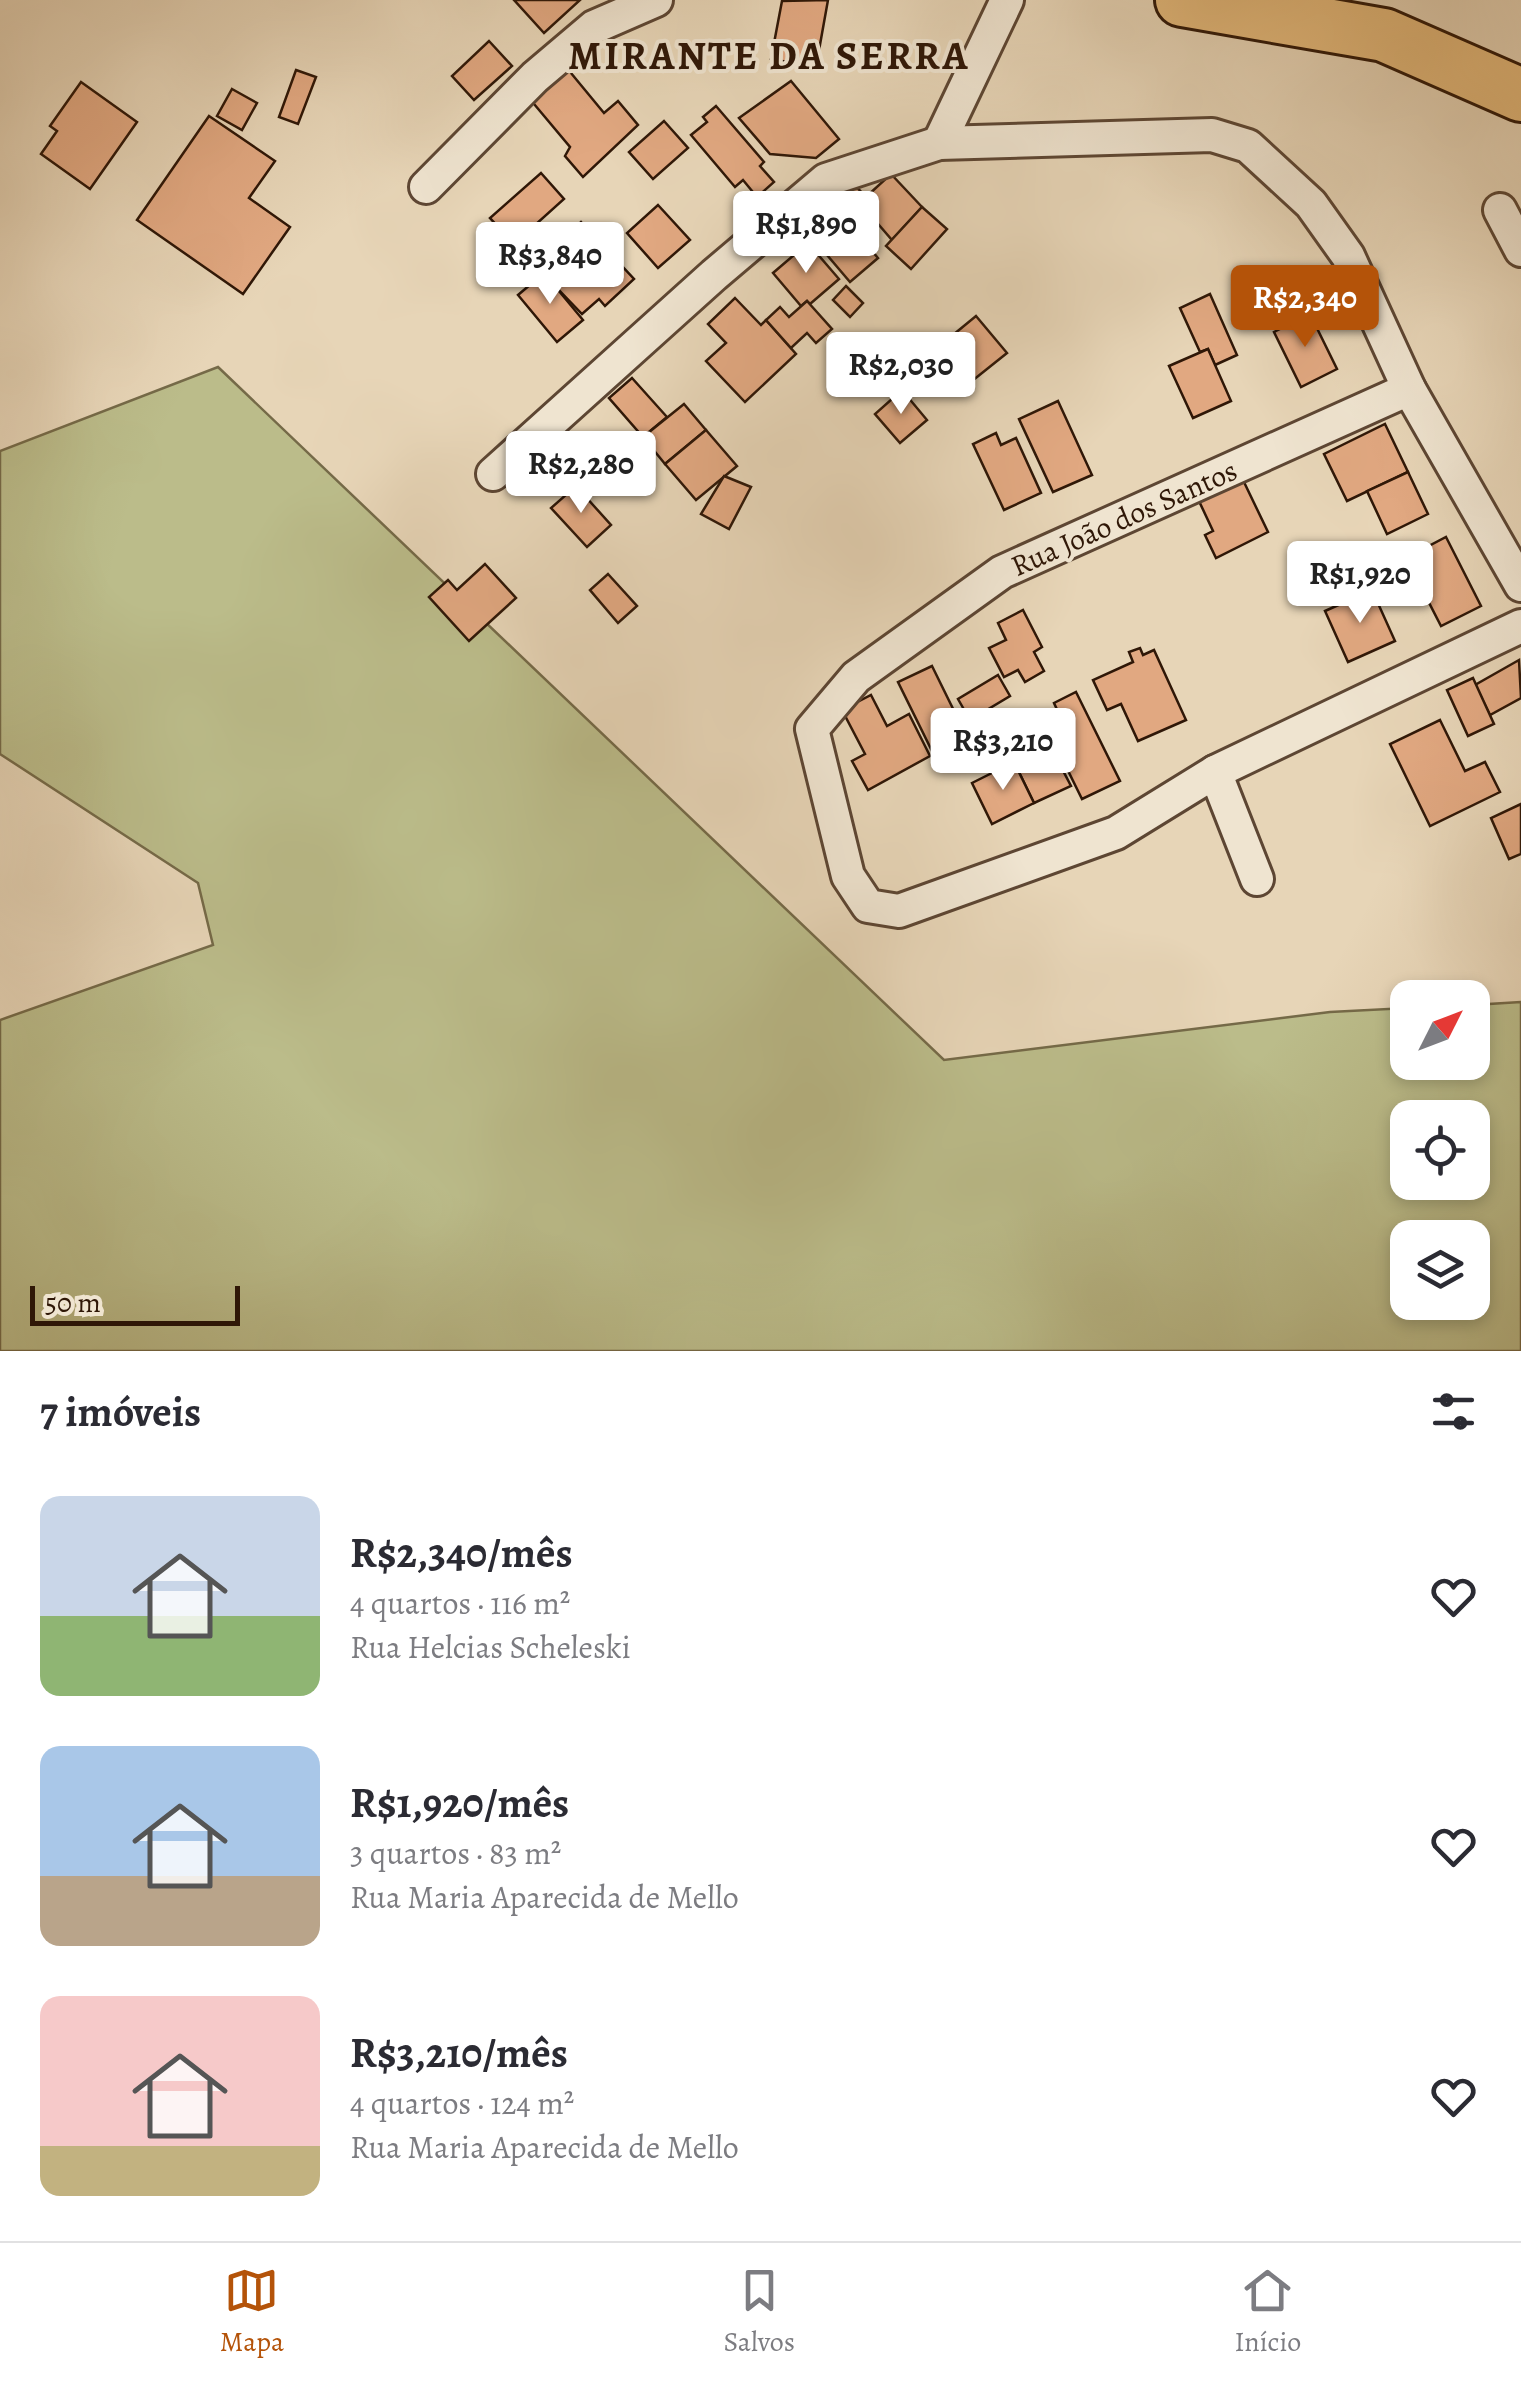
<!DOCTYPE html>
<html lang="pt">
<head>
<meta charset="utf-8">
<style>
  :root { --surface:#fff; --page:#f7f7f7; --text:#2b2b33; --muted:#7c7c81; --line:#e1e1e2; --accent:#b45309 }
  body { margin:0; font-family:Alegreya,serif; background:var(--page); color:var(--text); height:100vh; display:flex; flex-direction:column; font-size:38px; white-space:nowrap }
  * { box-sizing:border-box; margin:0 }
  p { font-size:32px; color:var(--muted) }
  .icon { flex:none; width:55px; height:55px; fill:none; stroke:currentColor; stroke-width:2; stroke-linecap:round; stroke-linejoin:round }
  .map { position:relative; height:1351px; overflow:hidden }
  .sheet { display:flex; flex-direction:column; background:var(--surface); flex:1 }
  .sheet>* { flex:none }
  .needle { width:65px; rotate:48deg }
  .buttons { position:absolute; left:1390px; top:980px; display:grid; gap:20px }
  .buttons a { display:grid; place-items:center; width:100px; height:100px; border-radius:20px; background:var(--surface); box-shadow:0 5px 15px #0003; font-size:50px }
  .scale { position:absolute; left:30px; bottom:25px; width:210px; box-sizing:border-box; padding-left:10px; border:5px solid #2f1707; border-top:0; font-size:28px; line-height:35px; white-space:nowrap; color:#2f1707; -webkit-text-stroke:8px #efe4d0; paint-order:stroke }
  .price { position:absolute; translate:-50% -85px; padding:0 22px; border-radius:10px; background:#fff; color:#222; font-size:32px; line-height:65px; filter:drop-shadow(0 2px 5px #0008) }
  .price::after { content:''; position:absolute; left:50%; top:60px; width:30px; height:22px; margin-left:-15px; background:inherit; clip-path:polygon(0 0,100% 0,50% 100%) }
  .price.active { background:var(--accent); color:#fff }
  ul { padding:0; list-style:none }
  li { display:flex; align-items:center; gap:30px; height:250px; padding:0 40px }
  li span { display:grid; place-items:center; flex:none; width:280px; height:200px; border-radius:20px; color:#555 }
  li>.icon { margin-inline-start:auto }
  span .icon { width:120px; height:120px; fill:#fffc; stroke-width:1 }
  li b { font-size:42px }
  h2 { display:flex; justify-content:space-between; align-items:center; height:120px; padding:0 40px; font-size:42px }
  .tabs { display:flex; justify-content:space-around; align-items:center; height:140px; border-top:2px solid var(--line); background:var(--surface); font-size:28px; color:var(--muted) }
  .tabs a { display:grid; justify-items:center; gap:5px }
  .tabs .active { color:var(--accent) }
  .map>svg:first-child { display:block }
</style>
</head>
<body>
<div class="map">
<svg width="1521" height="1351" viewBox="0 0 1521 1351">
  <rect width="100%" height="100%" fill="#e7d5b7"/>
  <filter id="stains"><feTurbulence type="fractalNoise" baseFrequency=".002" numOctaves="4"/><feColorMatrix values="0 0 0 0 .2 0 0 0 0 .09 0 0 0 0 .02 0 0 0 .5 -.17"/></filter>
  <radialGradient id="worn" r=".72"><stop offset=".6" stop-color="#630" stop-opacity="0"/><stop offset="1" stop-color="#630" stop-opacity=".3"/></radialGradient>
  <path fill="#bbbc8a" stroke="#756a48" stroke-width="2.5" fill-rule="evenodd" d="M 218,367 L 944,1060 L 1330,1012 L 1407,1008 L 1408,1062 L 1472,1062 L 1473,1005 L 1521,1002 L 1521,1351 L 0,1351 L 0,1020 L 213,945 L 198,883 L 0,754 L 0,451 ZM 1408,1118 L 1472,1118 L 1472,1182 L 1408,1182 ZM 1408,1238 L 1472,1238 L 1472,1302 L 1408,1302 Z"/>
  <g fill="#e1a881" stroke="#2f1707" stroke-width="2.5">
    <polygon points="514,0 580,0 544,33"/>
    <polygon points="828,0 816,67 771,59 782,1"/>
    <polygon points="489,41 512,66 474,100 452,76"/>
    <polygon points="566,67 604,113 618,101 638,125 583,177 565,156 570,147 529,98"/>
    <polygon points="296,70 316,77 298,124 279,117"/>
    <polygon points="791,81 839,139 816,158 770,154 739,118"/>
    <polygon points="81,82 137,122 90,189 41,154 57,131 50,126"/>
    <polygon points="232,89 257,103 242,130 217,116"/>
    <polygon points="716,106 764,162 760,166 774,182 757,197 743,180 735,187 691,135 707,122 703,117"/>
    <polygon points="209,116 275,161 249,198 290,227 243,294 137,220"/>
    <polygon points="664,121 688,148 653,179 629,152"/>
    <polygon points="541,173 564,199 514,244 490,218"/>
    <polygon points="891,174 922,207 892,240 879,225 863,240 827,200 850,180 866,197"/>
    <polygon points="658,205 690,240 658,268 627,233"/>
    <polygon points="922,207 947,229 911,269 886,246"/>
    <polygon points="838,212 878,258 850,282 810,235"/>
    <polygon points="581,222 634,279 605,306 599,299 582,314 557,288 575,272 554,248"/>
    <polygon points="808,243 839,279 810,304 807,301 801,306 773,273"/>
    <polygon points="544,273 583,320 557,342 518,295"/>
    <polygon points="846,286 863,303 850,317 833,300"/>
    <polygon points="1210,294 1237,355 1215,365 1208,349 1200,352 1180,308"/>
    <polygon points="735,298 761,325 766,320 796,354 745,402 706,361 726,343 708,324"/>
    <polygon points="807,301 832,329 816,343 807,333 791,348 766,320 780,307 789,317"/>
    <polygon points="1310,314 1337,369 1301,387 1274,332"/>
    <polygon points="976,316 1007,353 972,381 942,344"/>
    <polygon points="1208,349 1231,401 1193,418 1169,366"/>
    <polygon points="632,378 667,417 643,437 609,398"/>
    <polygon points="902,390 927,420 900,443 875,414"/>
    <polygon points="1058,401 1092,475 1053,492 1019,419"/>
    <polygon points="684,404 706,430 665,464 643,437"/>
    <polygon points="1385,424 1408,472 1347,501 1324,454"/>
    <polygon points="706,430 737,466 696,500 665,464"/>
    <polygon points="996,433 1001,445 1016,438 1041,493 1004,510 973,444"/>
    <polygon points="1408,472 1428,514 1387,534 1367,491"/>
    <polygon points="724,476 751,487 729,529 701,514"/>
    <polygon points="1243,480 1268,532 1216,558 1205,535 1213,531 1199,501"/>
    <polygon points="576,486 611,525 587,547 551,508"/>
    <polygon points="1446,537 1481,606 1441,626 1424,593 1405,602 1387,568"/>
    <polygon points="485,564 516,598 469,641 429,597 448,580 457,590"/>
    <polygon points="608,574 637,606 618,623 590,590"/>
    <polygon points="1372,590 1395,641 1348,662 1325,611"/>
    <polygon points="1023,610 1042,647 1034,652 1044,671 1025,682 1018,670 1004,677 989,648 1006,640 998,623"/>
    <polygon points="1140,648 1143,655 1154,650 1186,720 1138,741 1121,704 1107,710 1093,680 1133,662 1129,652"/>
    <polygon points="1519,660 1521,698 1490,715 1475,685"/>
    <polygon points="932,666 961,725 949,732 954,743 933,753 898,682"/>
    <polygon points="998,675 1010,696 970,720 958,699"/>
    <polygon points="1473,678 1494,724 1468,736 1447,690"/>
    <polygon points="1076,692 1120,781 1082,799 1045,724 1060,716 1054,703"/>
    <polygon points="871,695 887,726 909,714 930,756 868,790 852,761 865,754 842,710"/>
    <polygon points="1440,720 1465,771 1485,762 1500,792 1430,826 1390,744"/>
    <polygon points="1045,736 1071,786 1034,803 1014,762 1031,754 1028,745"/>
    <polygon points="1014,762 1034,803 992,824 972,783"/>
    <polygon points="1521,804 1521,854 1509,859 1491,818"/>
  </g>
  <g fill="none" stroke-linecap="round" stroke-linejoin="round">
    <g stroke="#5d4633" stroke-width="38">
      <g id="street">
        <polyline points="939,143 1007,0"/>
        <polyline points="426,187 535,77 594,27 656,0"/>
        <polyline points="1500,210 1521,250"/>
        <polyline points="1409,389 1002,572 856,677 812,729 848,876 868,906 899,911 1116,833 1215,772 1521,626"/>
        <polyline points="493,474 714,275 826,180 939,143 1212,135 1248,146 1311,204 1348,256 1409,389 1521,585"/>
        <polyline points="1215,772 1257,879"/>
      </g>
    </g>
    <g stroke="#2f1707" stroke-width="58">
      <polyline id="primary" points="1182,0 1384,35 1521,95"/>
    </g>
    <use href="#street" stroke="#efe4d0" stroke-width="32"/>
    <use href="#primary" stroke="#e4ba7c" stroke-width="52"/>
  </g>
  <g text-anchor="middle" stroke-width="8" stroke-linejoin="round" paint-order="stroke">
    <g font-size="30" fill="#2f1707" stroke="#efe4d0">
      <text transform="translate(1124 518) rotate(-24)" y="10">Rua João dos Santos</text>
    </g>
    <g font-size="40" font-weight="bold" letter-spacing="2.5" fill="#2f1707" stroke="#efe4d0">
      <text x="769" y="69">MIRANTE DA SERRA</text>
    </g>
  </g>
  <rect width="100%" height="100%" filter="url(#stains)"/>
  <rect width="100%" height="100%" fill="url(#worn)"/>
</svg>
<div class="buttons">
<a><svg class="needle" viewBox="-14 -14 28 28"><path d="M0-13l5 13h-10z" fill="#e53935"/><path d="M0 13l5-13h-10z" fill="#7c7c81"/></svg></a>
<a><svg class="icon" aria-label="locate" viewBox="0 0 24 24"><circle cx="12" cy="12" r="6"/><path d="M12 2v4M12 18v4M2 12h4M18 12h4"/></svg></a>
<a><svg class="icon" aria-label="layers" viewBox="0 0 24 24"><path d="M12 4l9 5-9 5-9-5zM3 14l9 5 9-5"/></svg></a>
</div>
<div class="scale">50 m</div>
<b class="price" style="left:806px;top:276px">R$1,890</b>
<b class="price" style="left:550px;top:307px">R$3,840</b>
<b class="price active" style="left:1305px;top:350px">R$2,340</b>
<b class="price" style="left:901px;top:417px">R$2,030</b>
<b class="price" style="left:581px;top:516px">R$2,280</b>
<b class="price" style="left:1360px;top:626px">R$1,920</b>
<b class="price" style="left:1003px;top:793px">R$3,210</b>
</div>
<section class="sheet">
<h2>7 imóveis<svg class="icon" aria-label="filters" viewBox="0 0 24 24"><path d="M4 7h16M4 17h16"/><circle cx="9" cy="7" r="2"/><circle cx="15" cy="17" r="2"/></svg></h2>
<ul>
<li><span style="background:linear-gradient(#c9d6e8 60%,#8fb573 0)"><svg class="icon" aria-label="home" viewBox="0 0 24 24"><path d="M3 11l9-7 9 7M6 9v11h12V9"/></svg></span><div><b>R$2,340/mês</b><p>4 quartos · 116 m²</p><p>Rua Helcias Scheleski</p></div><svg class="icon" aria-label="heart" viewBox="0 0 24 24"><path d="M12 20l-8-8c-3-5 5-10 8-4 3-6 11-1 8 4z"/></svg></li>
<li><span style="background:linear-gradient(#a9c7e8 65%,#b9a48a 0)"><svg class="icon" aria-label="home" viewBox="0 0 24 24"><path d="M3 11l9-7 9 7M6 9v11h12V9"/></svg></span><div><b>R$1,920/mês</b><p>3 quartos · 83 m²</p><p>Rua Maria Aparecida de Mello</p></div><svg class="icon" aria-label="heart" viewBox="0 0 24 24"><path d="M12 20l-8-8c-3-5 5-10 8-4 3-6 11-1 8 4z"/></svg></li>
<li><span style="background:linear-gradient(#f6c9c9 75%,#c2b280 0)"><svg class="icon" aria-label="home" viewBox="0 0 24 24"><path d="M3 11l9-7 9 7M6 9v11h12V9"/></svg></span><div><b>R$3,210/mês</b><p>4 quartos · 124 m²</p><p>Rua Maria Aparecida de Mello</p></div><svg class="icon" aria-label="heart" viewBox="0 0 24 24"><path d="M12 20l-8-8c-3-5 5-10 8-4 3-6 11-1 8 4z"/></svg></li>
</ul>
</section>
<nav class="tabs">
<a class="active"><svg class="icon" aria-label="map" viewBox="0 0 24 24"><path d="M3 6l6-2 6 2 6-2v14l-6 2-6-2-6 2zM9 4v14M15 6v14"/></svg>Mapa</a>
<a><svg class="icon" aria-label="saved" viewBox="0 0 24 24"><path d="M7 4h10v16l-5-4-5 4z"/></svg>Salvos</a>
<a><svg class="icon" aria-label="home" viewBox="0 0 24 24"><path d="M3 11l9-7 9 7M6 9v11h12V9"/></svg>Início</a>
</nav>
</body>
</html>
